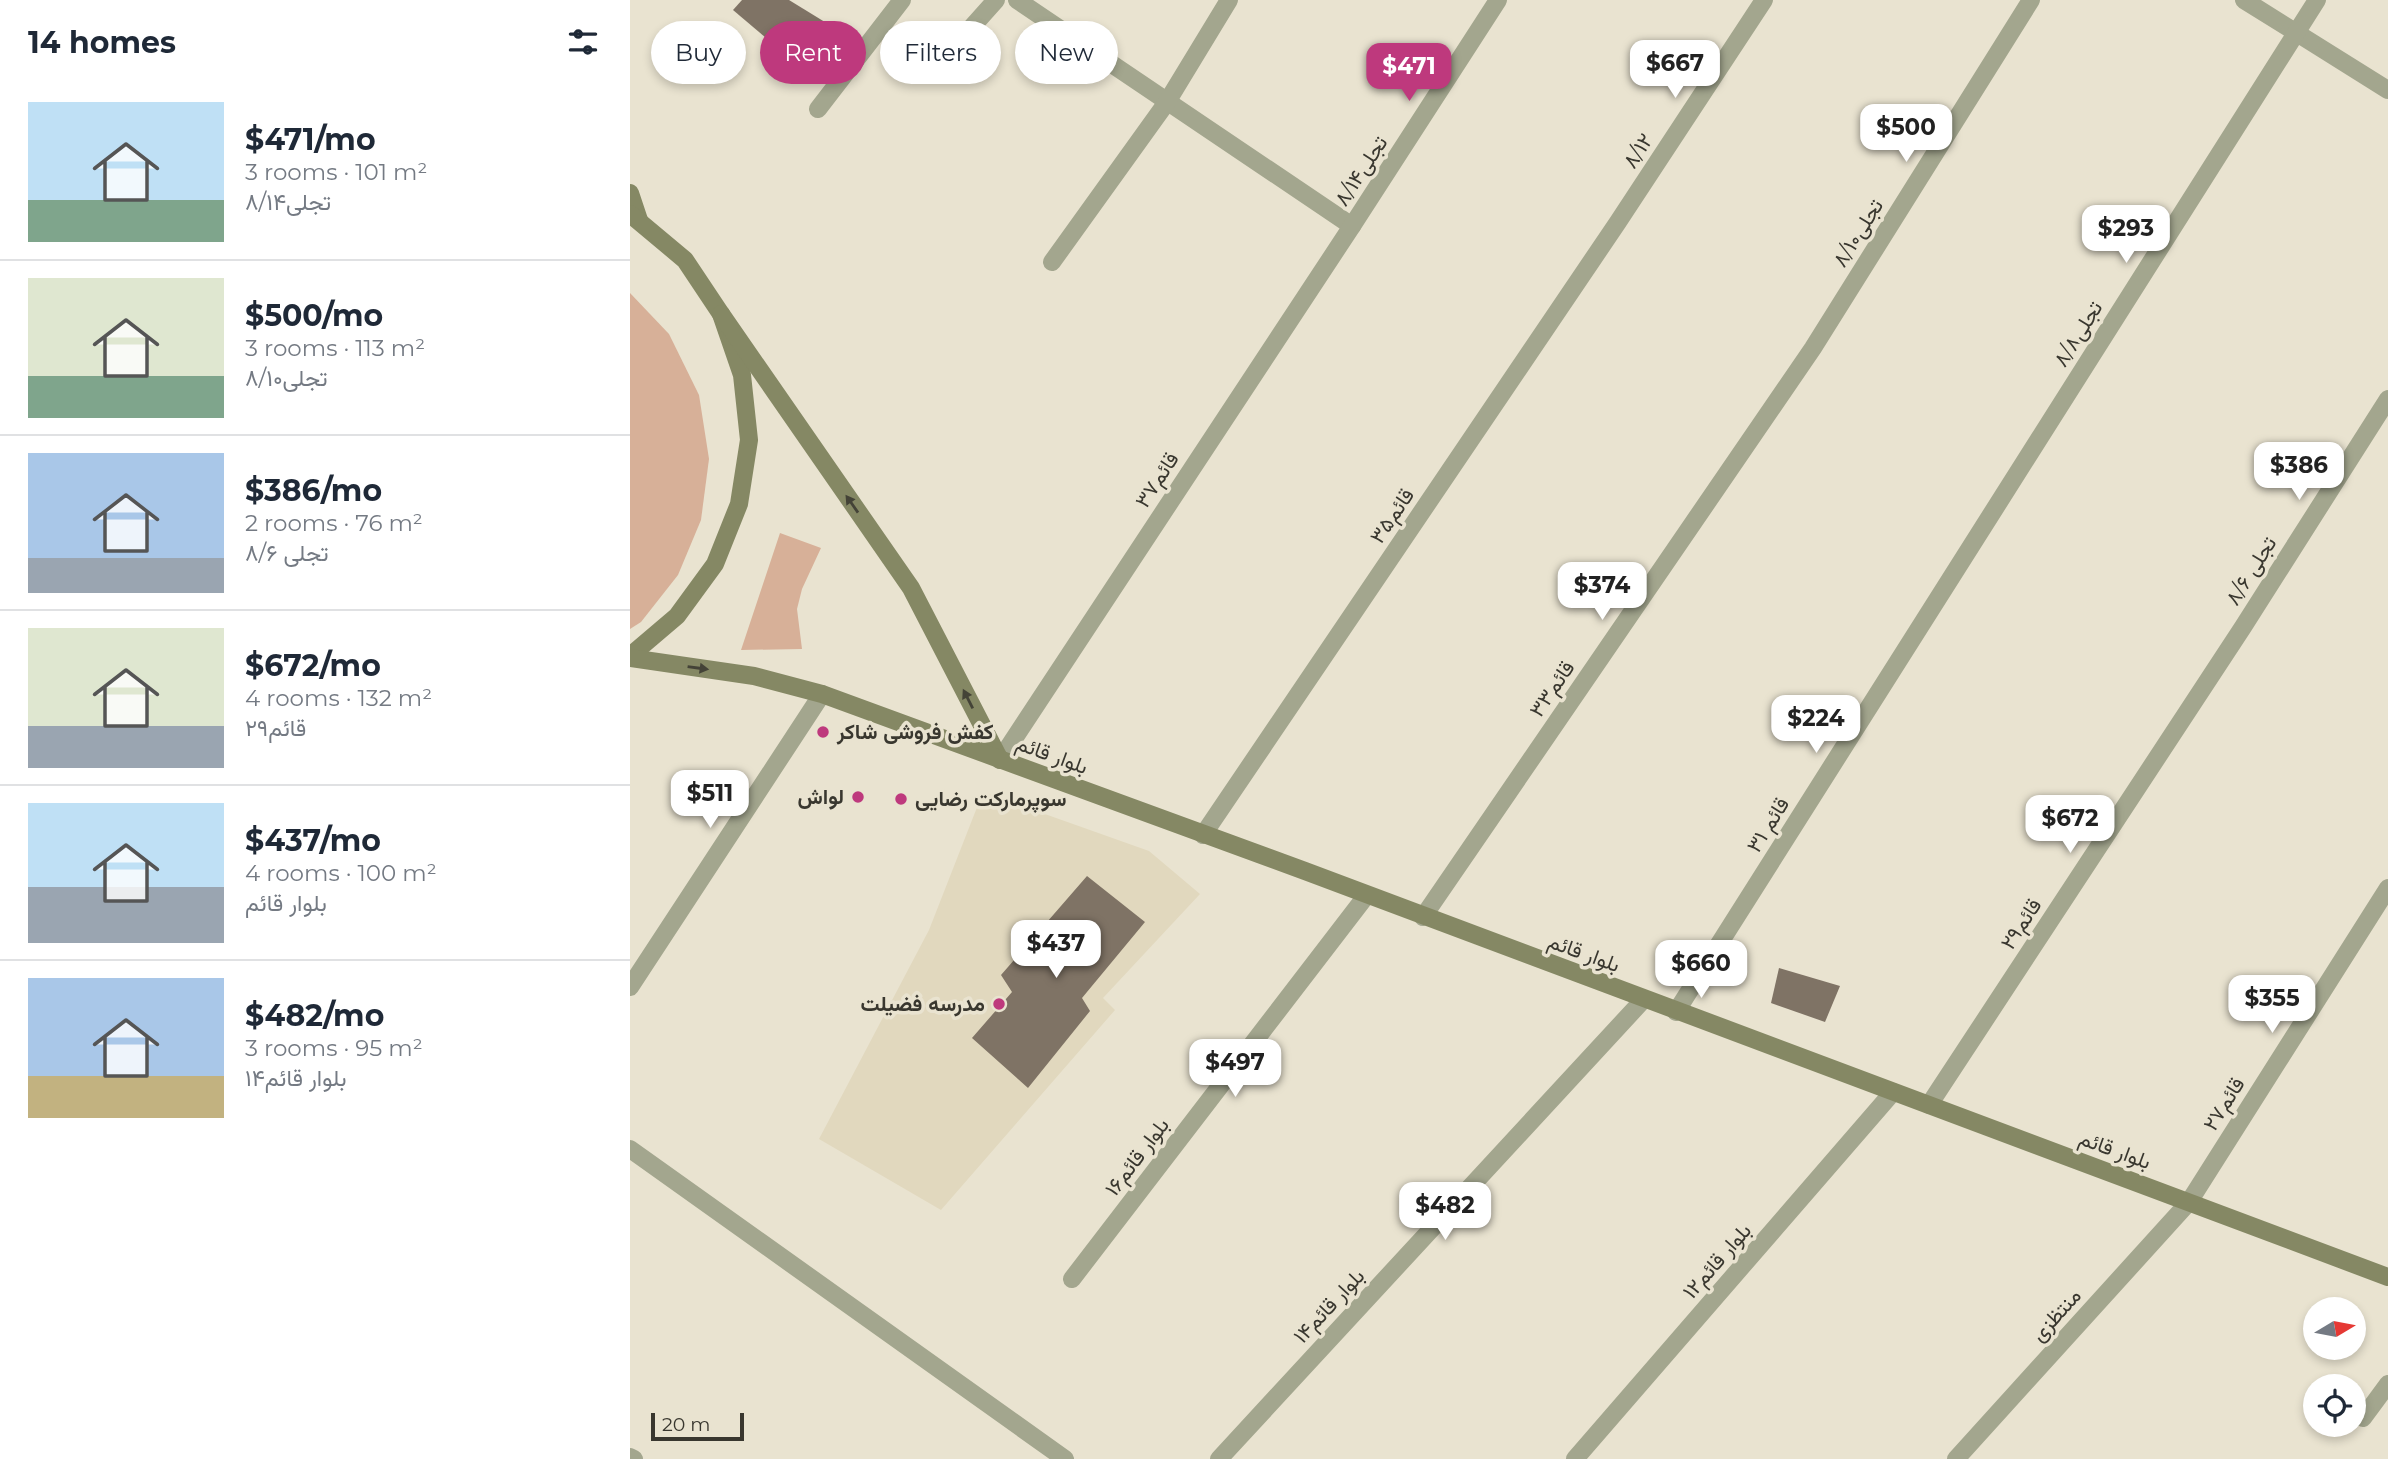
<!DOCTYPE html>
<html lang="en">
<head>
<meta charset="utf-8">
<style>
  :root { --surface:#fff; --page:#f2f2f3; --text:#1f2937; --muted:#747a83; --line:#e0e1e3; --accent:#be397d }
  body { margin:0; font-family:Montserrat,Vazirmatn,sans-serif; background:var(--page); color:var(--text); height:100vh; display:flex; flex-direction:column; font-size:26px; white-space:nowrap }
  * { box-sizing:border-box; margin:0 }
  p { font-size:23px; color:var(--muted) }
  .icon { flex:none; width:38px; height:38px; fill:none; stroke:currentColor; stroke-width:2; stroke-linecap:round; stroke-linejoin:round }
  .map { position:relative; flex:1; overflow:hidden }
  .details { display:flex; flex-direction:column; background:var(--surface); width:630px }
  .details>* { flex:none }
  .top-card { position:absolute; left:21px; top:21px; width:665px; height:63px; display:flex; gap:14px }
  .needle { width:46px; rotate:80deg }
  .fabs { position:absolute; left:1673px; top:1297px; display:grid; gap:14px }
  .fabs a { display:grid; place-items:center; width:63px; height:63px; border-radius:50%; background:var(--surface); box-shadow:0 4px 10px #0003; font-size:35px }
  .scale { position:absolute; left:21px; bottom:18px; width:93px; box-sizing:border-box; padding-left:7px; border:4px solid #39372f; border-top:0; font-size:19px; line-height:24px; white-space:nowrap; color:#39372f; -webkit-text-stroke:5px #e9e3d0; paint-order:stroke }
  .price { position:absolute; translate:-50% -60px; padding:0 16px; border-radius:14px; background:#fff; color:#222; font-size:23px; line-height:46px; filter:drop-shadow(0 2px 4px #0008) }
  .price::after { content:''; position:absolute; left:50%; top:42px; width:21px; height:16px; margin-left:-10px; background:inherit; clip-path:polygon(0 0,100% 0,50% 100%) }
  .price.active { background:var(--accent); color:#fff }
  ul { padding:0; list-style:none }
  li { display:flex; align-items:center; gap:21px; height:175px; padding:0 28px }
  li+li { border-top:2px solid var(--line) }
  li span { display:grid; place-items:center; flex:none; width:196px; height:140px; border-radius:0px; color:#555 }
  li>.icon { margin-inline-start:auto }
  span .icon { width:84px; height:84px; fill:#fffc; stroke-width:1 }
  li b { font-size:30px }
  h2 { display:flex; justify-content:space-between; align-items:center; height:84px; padding:0 28px; font-size:30px }
  .tag { padding:0 24px; border-radius:32px; background:var(--surface); box-shadow:0 4px 10px #0003; font-size:24px; line-height:63px }
  .tag.active { background:var(--accent); color:#fff }
  main { display:flex; flex:1; min-height:0 }
  .map>svg:first-child { display:block }
</style>
</head>
<body>
<main>
<section class="details">
<h2>14 homes<svg class="icon" aria-label="filters" viewBox="0 0 24 24"><path d="M4 7h16M4 17h16"/><circle cx="9" cy="7" r="2"/><circle cx="15" cy="17" r="2"/></svg></h2>
<ul>
<li><span style="background:linear-gradient(#bfe0f5 70%,#7fa58c 0)"><svg class="icon" aria-label="home" viewBox="0 0 24 24"><path d="M3 11l9-7 9 7M6 9v11h12V9"/></svg></span><div><b>$471/mo</b><p>3 rooms · 101 m²</p><p>تجلی۸‌/۱۴</p></div></li>
<li><span style="background:linear-gradient(#dfe7d0 70%,#7fa58c 0)"><svg class="icon" aria-label="home" viewBox="0 0 24 24"><path d="M3 11l9-7 9 7M6 9v11h12V9"/></svg></span><div><b>$500/mo</b><p>3 rooms · 113 m²</p><p>تجلی۸/۱۰</p></div></li>
<li><span style="background:linear-gradient(#a9c7e8 75%,#9aa5b1 0)"><svg class="icon" aria-label="home" viewBox="0 0 24 24"><path d="M3 11l9-7 9 7M6 9v11h12V9"/></svg></span><div><b>$386/mo</b><p>2 rooms · 76 m²</p><p>تجلی ۸/۶</p></div></li>
<li><span style="background:linear-gradient(#dfe7d0 70%,#9aa5b1 0)"><svg class="icon" aria-label="home" viewBox="0 0 24 24"><path d="M3 11l9-7 9 7M6 9v11h12V9"/></svg></span><div><b>$672/mo</b><p>4 rooms · 132 m²</p><p>قائم۲۹</p></div></li>
<li><span style="background:linear-gradient(#bfe0f5 60%,#9aa5b1 0)"><svg class="icon" aria-label="home" viewBox="0 0 24 24"><path d="M3 11l9-7 9 7M6 9v11h12V9"/></svg></span><div><b>$437/mo</b><p>4 rooms · 100 m²</p><p>بلوار قائم</p></div></li>
<li><span style="background:linear-gradient(#a9c7e8 70%,#c2b280 0)"><svg class="icon" aria-label="home" viewBox="0 0 24 24"><path d="M3 11l9-7 9 7M6 9v11h12V9"/></svg></span><div><b>$482/mo</b><p>3 rooms · 95 m²</p><p>بلوار قائم۱۴</p></div></li>
</ul>
</section>
<div class="map">
<svg width="1758" height="1459" viewBox="0 0 1758 1459">
  <rect width="100%" height="100%" fill="#e9e3d0"/>
  <polygon fill="#e1d8be" points="353,792 519,851 570,894 473,998 485,1010 311,1210 189,1139 299,930"/>
  <g fill="#d7b098">
    <polygon points="0,293 39,334 69,395 79,459 71,520 48,575 11,622 0,629"/>
    <polygon points="150,533 191,548 172,589 167,609 172,649 111,650"/>
  </g>
  <g fill="#7f7365">
    <polygon points="112,0 159,0 216,35 182,77 103,10"/>
    <polygon points="457,876 515,922 452,998 460,1011 398,1088 342,1038 382,992 371,975"/>
    <polygon points="1149,968 1210,986 1195,1022 1141,1003"/>
  </g>
  <g fill="none" stroke-linecap="round" stroke-linejoin="round">
    <g stroke="#a3a68e" stroke-width="18">
      <polyline points="387,0 722,226"/>
      <polyline points="1614,0 1758,90"/>
      <polyline points="341,28 366,0"/>
      <polyline points="188,109 272,0"/>
      <polyline points="422,262 537,102 599,0"/>
      <polyline points="370,760 722,226 868,0"/>
      <polyline points="573,835 988,222 1134,0"/>
      <polyline points="793,917 1183,348 1401,0"/>
      <polyline points="0,987 192,694"/>
      <polyline points="1046,1012 1687,0"/>
      <polyline points="1299,1105 1613,627 1758,399"/>
      <polyline points="0,1149 435,1459"/>
      <polyline points="442,1279 736,896"/>
      <polyline points="1733,1418 1758,1384"/>
      <polyline points="0,1457 4,1459"/>
      <polyline points="589,1459 1014,999"/>
      <polyline points="945,1459 1263,1092"/>
      <polyline points="1326,1459 1559,1202 1758,888"/>
    </g>
    <g stroke="#858864" stroke-width="18">
      <polyline points="0,193 9,220"/>
      <polyline points="0,214 55,260 91,314 112,375 119,440 109,504 85,564 47,616 0,656"/>
      <polyline points="91,314 281,588 370,760"/>
      <polyline points="0,658 124,676 192,694 675,871 1758,1277"/>
    </g>
  </g>
  <defs><path id="oneway-solid" d="M-6-.8H1V-3.2L6.5 0L1 3.2V.8H-6Z" transform="scale(1.75)"/></defs>
  <g fill="#444337">
    <use href="#oneway-solid" transform="translate(222 504) rotate(-125)"/>
    <use href="#oneway-solid" transform="translate(68 668) rotate(8)"/>
    <use href="#oneway-solid" transform="translate(338 699) rotate(-117)"/>
  </g>
  <g fill="#be397d" stroke="#e9e3d0" stroke-width="2.5">
    <circle cx="193" cy="732" r="7"/>
    <circle cx="228" cy="797" r="7"/>
    <circle cx="271" cy="799" r="7"/>
    <circle cx="369" cy="1004" r="7"/>
  </g>
  <g text-anchor="middle" stroke-width="7" stroke-linejoin="round" paint-order="stroke">
    <g font-size="21" fill="#39372f" stroke="#e9e3d0">
      <text transform="translate(1008 151) rotate(-57)" y="7">۸/۱۲</text>
      <text transform="translate(731 171) rotate(-57)" y="7">تجلی۸‌/۱۴</text>
      <text transform="translate(1228 233) rotate(-58)" y="7">تجلی۸/۱۰</text>
      <text transform="translate(1448 334) rotate(-58)" y="7">تجلی۸/۸</text>
      <text transform="translate(527 480) rotate(-57)" y="7">قائم۳۷</text>
      <text transform="translate(762 516) rotate(-56)" y="7">قائم۳۵</text>
      <text transform="translate(1621 571) rotate(-58)" y="7">تجلی ۸/۶</text>
      <text transform="translate(922 689) rotate(-56)" y="7">قائم۳۳</text>
      <text transform="translate(422 755) rotate(20)" y="7">بلوار قائم</text>
      <text transform="translate(1138 825) rotate(-58)" y="7">قائم ۳۱</text>
      <text transform="translate(1391 924) rotate(-57)" y="7">قائم۲۹</text>
      <text transform="translate(954 953) rotate(20)" y="7">بلوار قائم</text>
      <text transform="translate(1594 1104) rotate(-58)" y="7">قائم۲۷</text>
      <text transform="translate(1485 1150) rotate(20)" y="7">بلوار قائم</text>
      <text transform="translate(507 1157) rotate(-53)" y="7">بلوار قائم۱۶</text>
      <text transform="translate(1087 1261) rotate(-49)" y="7">بلوار قائم۱۲</text>
      <text transform="translate(699 1306) rotate(-47)" y="7">بلوار قائم۱۴</text>
      <text transform="translate(1426 1315) rotate(-48)" y="7">منتظزی</text>
    </g>
    <g font-size="21" font-weight="bold" fill="#39372f" stroke="#e9e3d0" text-anchor="start">
      <text x="207" y="739">کفش فروشی شاکر</text>
      <text x="214" y="804" text-anchor="end">لواش</text>
      <text x="285" y="806">سوپرمارکت رضایی</text>
      <text x="355" y="1011" text-anchor="end">مدرسه فضیلت</text>
    </g>
  </g>
</svg>
<div class="fabs">
<a><svg class="needle" viewBox="-14 -14 28 28"><path d="M0-13l5 13h-10z" fill="#e53935"/><path d="M0 13l5-13h-10z" fill="#747a83"/></svg></a>
<a><svg class="icon" aria-label="locate" viewBox="0 0 24 24"><circle cx="12" cy="12" r="6"/><path d="M12 2v4M12 18v4M2 12h4M18 12h4"/></svg></a>
</div>
<div class="scale">20 m</div>
<b class="price" style="left:1045px;top:100px">$667</b>
<b class="price active" style="left:779px;top:103px">$471</b>
<b class="price" style="left:1276px;top:164px">$500</b>
<b class="price" style="left:1496px;top:265px">$293</b>
<b class="price" style="left:1669px;top:502px">$386</b>
<b class="price" style="left:972px;top:622px">$374</b>
<b class="price" style="left:1186px;top:755px">$224</b>
<b class="price" style="left:80px;top:830px">$511</b>
<b class="price" style="left:1440px;top:855px">$672</b>
<b class="price" style="left:426px;top:980px">$437</b>
<b class="price" style="left:1071px;top:1000px">$660</b>
<b class="price" style="left:1642px;top:1035px">$355</b>
<b class="price" style="left:605px;top:1099px">$497</b>
<b class="price" style="left:815px;top:1242px">$482</b>
<div class="top-card">
<a class="tag">Buy</a>
<a class="tag active">Rent</a>
<a class="tag">Filters</a>
<a class="tag">New</a>
</div>
</div>
</main>
</body>
</html>
